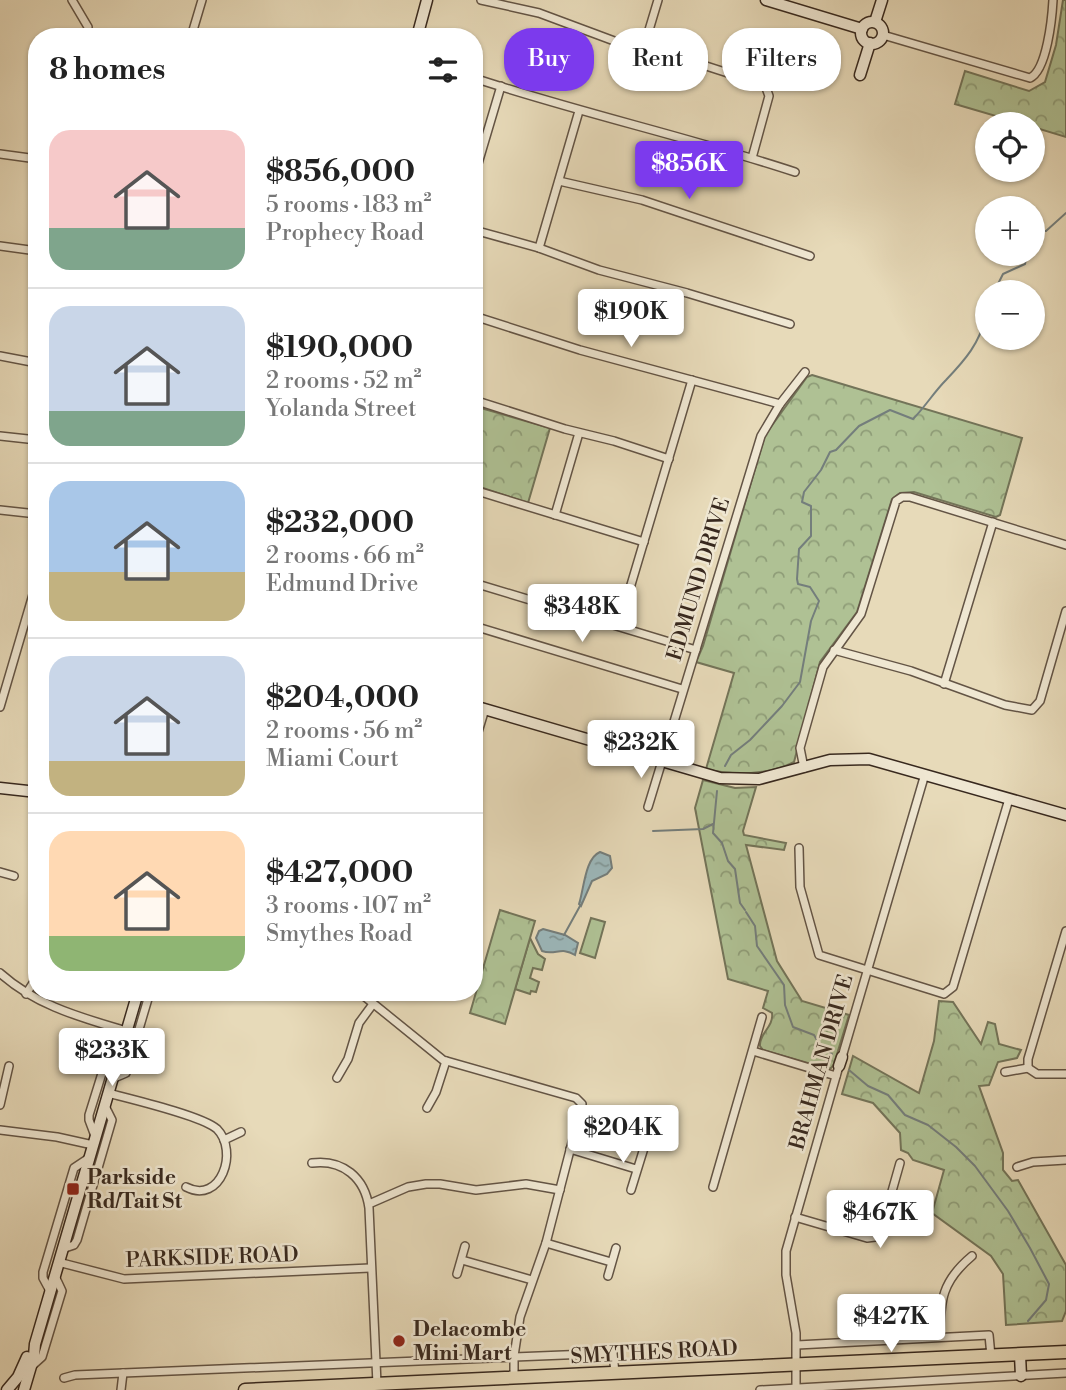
<!DOCTYPE html>
<html lang="en">
<head>
<meta charset="utf-8">
<style>
  :root { --surface:#fff; --page:#f6f6f6; --text:#222; --muted:#767676; --line:#e0e0e0; --accent:#7c3aed }
  body { margin:0; font-family:"Libre Bodoni",serif; background:var(--page); color:var(--text); height:100vh; display:flex; flex-direction:column; font-size:26px; white-space:nowrap }
  * { box-sizing:border-box; margin:0 }
  p { font-size:23px; color:var(--muted) }
  .icon { flex:none; width:38px; height:38px; fill:none; stroke:currentColor; stroke-width:2; stroke-linecap:round; stroke-linejoin:round }
  .map { position:relative; flex:1; overflow:hidden }
  .panel { position:absolute; left:28px; top:28px; width:455px; height:973px; display:flex; flex-direction:column; background:var(--surface); border-radius:28px; box-shadow:0 2px 5px #0004 }
  .panel>* { flex:none }
  .top-card { position:absolute; left:504px; top:28px; width:457px; height:63px; display:flex; gap:14px }
  .fabs { position:absolute; left:975px; top:112px; display:grid; gap:14px }
  .fabs a { display:grid; place-items:center; width:70px; height:70px; border-radius:50%; background:var(--surface); box-shadow:0 2px 5px #0004; font-size:35px }
  .price { position:absolute; translate:-50% -60px; padding:0 16px; border-radius:7px; background:#fff; color:#222; font-size:23px; line-height:46px; filter:drop-shadow(0 2px 4px #0008) }
  .price::after { content:''; position:absolute; left:50%; top:42px; width:21px; height:16px; margin-left:-10px; background:inherit; clip-path:polygon(0 0,100% 0,50% 100%) }
  .price.selected { background:var(--accent); color:#fff }
  ul { padding:0; list-style:none }
  li { display:flex; align-items:center; gap:21px; height:175px; padding:0 21px }
  li+li { border-top:2px solid var(--line) }
  li span { display:grid; place-items:center; flex:none; width:196px; height:140px; border-radius:21px; color:#555 }
  li>.icon { margin-inline-start:auto }
  span .icon { width:84px; height:84px; fill:#fffc; stroke-width:1 }
  li b { font-size:30px }
  h2 { display:flex; justify-content:space-between; align-items:center; height:84px; padding:0 21px; font-size:30px }
  .tag { padding:0 24px; border-radius:28px; background:var(--surface); box-shadow:0 2px 5px #0004; font-size:24px; line-height:63px }
  .tag.selected { background:var(--accent); color:#fff }
  .map>svg:first-child { display:block }
</style>
</head>
<body>
<div class="map">
<svg width="1066" height="1390" viewBox="0 0 1066 1390">
  <defs>
    <pattern id="park-crowns" width="20" height="18" patternUnits="userSpaceOnUse" patternTransform="scale(1.75)"><rect width="20" height="18" fill="#afc194"/><path d="M2 6a3 3 0 1 1 6 0M12 15a3 3 0 1 1 6 0" fill="none" stroke="#8f9d78"/></pattern>
    <pattern id="water-ripples" width="26" height="14" patternUnits="userSpaceOnUse" patternTransform="scale(1.75)"><rect width="26" height="14" fill="#9cb8bb"/><path d="M2 4q2-2 4 0t4 0M15 11q2-2 4 0t4 0" fill="none" stroke="#809697"/></pattern>
  </defs>
  <rect width="100%" height="100%" fill="#e7dab9"/>
  <filter id="stains"><feTurbulence type="fractalNoise" baseFrequency=".00286" numOctaves="4"/><feColorMatrix values="0 0 0 0 .2 0 0 0 0 .09 0 0 0 0 .02 0 0 0 .5 -.17"/></filter>
  <radialGradient id="worn" r=".72"><stop offset=".6" stop-color="#630" stop-opacity="0"/><stop offset="1" stop-color="#630" stop-opacity=".3"/></radialGradient>
  <g fill="#afc194" stroke="#737459" stroke-width="2">
    <polygon points="591,918 605,922 595,958 580,953"/>
    <polygon points="530,938 538,954 545,959 542,970 533,968 530,978 539,982 536,992 531,991 530,994 515,989"/>
  </g>
  <g fill="url(#park-crowns)" stroke="#737459" stroke-width="2">
    <polygon points="1063,0 1066,0 1066,137 1033,127 1032,124 1023,124 955,104 965,71 1029,91 1045,82 1056,45"/>
    <path d="M 812,375 L 1022,438 L 1000,515 L 996,517 L 914,492 L 900,493 L 892,499 L 857,612 L 820,662 L 794,762 C 769,775 734,776 706,769 L 734,673 L 696,662 L 703,646 L 765,435 L 807,377 Z"/>
    <polygon points="474,406 550,428 528,503 474,485"/>
    <path d="M 703,780 L 735,788 L 756,787 L 743,831 L 744,835 L 786,843 L 784,850 L 746,845 L 777,961 L 802,1001 L 849,1015 L 834,1064 L 831,1068 L 825,1068 L 763,1050 L 760,1046 C 759,1033 774,1027 772,1013 L 763,1008 L 768,991 L 728,979 L 695,808 Z"/>
    <polygon points="500,910 535,921 505,1024 470,1013"/>
    <polygon points="939,1001 953,1002 981,1044 988,1022 995,1024 999,1044 1021,1050 1017,1058 998,1062 989,1085 979,1086 1003,1153 1003,1170 1012,1181 1018,1180 1066,1265 1066,1311 1062,1321 1006,1325 1003,1274 991,1256 932,1213 944,1170 913,1160 908,1153 901,1150 900,1133 873,1103 842,1094 853,1056 919,1093 934,1041"/>
  </g>
  <g fill="url(#water-ripples)" stroke="#747e7c" stroke-width="2">
    <path d="M 600,852 L 610,856 L 612,868 L 607,874 L 592,881 L 581,906 L 579,904 C 584,889 585,858 600,852 Z"/>
    <path d="M 543,929 L 565,935 L 578,943 L 575,955 C 561,946 555,956 542,951 L 536,938 L 539,931 Z"/>
  </g>
  <g fill="none" stroke-linecap="round" stroke-linejoin="round">
    <g stroke="#747e7c" stroke-width="2">
      <polyline points="1032,231 1046,231 1066,213"/>
      <polyline points="994,292 1003,274 1025,264 1027,254"/>
      <path d="M 725,766 L 731,755 L 750,740 L 782,706 L 800,682 L 811,621 L 819,601 L 810,587 L 798,584 L 797,579 L 799,549 L 811,536 L 811,506 L 802,502 L 804,492 L 821,470 L 830,452 L 836,450 L 859,426 L 890,410 L 913,419 C 925,407 934,392 946,380 C 966,359 979,344 987,314"/>
      <polyline points="717,791 713,833 722,843 728,861 735,869 740,903 745,910"/>
      <polyline points="653,831 703,829 713,824"/>
      <polyline points="746,912 755,926 757,946 784,985 785,1005 793,1027 814,1035 821,1047 832,1054"/>
      <polyline points="564,935 580,906"/>
      <polyline points="849,1070 868,1086 888,1095 905,1115 928,1125 956,1147 975,1166 1008,1211 1030,1248 1049,1284 1046,1300 1028,1321"/>
    </g>
    <g stroke="#635445" stroke-width="10">
      <g id="street">
        <polyline points="72,0 88,27 87,37"/>
        <polyline points="481,0 539,13 625,45 703,65 765,85 769,96 752,158"/>
        <path d="M 883,35 L 1030,78 C 1047,70 1052,18 1053,0"/>
        <polyline points="191,37 202,0"/>
        <polyline points="643,50 658,0"/>
        <path d="M 474,78 C 580,113 689,137 795,172"/>
        <polyline points="0,154 37,159"/>
        <polyline points="474,177 501,86"/>
        <polyline points="559,181 642,200 810,256"/>
        <polyline points="474,230 539,248 599,270 687,293 790,324"/>
        <polyline points="0,246 37,251"/>
        <polyline points="539,248 579,111"/>
        <polyline points="474,316 580,350 780,404"/>
        <polyline points="0,356 37,363"/>
        <polyline points="474,400 565,429 614,441 669,459"/>
        <polyline points="0,436 37,440"/>
        <polyline points="474,490 644,542"/>
        <polyline points="0,510 37,514"/>
        <polyline points="555,515 579,433"/>
        <polyline points="474,583 696,650"/>
        <polyline points="619,625 692,380"/>
        <polyline points="474,626 682,689"/>
        <polyline points="834,650 911,671 1005,705 1032,710 1040,701 1066,611"/>
        <polyline points="944,684 993,522"/>
        <polyline points="0,707 37,581"/>
        <polyline points="474,745 485,709"/>
        <polyline points="804,768 800,748 823,667 861,614 896,501 902,497 910,497 1066,545"/>
        <polyline points="648,807 761,436 780,404 805,372"/>
        <polyline points="799,848 800,887 819,955 944,994 953,987 1009,799"/>
        <polyline points="0,872 14,876"/>
        <path d="M 0,973 C 37,1006 80,1017 126,1031"/>
        <polyline points="359,992 443,1060 576,1098 582,1104 546,1243 520,1317 514,1356 514,1378"/>
        <polyline points="26,994 37,977"/>
        <polyline points="753,1051 836,1076"/>
        <polyline points="842,1057 925,774"/>
        <polyline points="1028,1068 1028,1059 1066,931"/>
        <polyline points="1028,1068 1037,1074 1066,1074"/>
        <polyline points="1005,1072 1028,1068"/>
        <polyline points="337,1078 348,1059 359,1023 373,1004"/>
        <polyline points="112,1079 126,1073 150,992"/>
        <path d="M 108,1093 C 131,1099 203,1116 217,1129 C 239,1151 221,1205 186,1187"/>
        <polyline points="0,1105 9,1066"/>
        <polyline points="427,1108 436,1092 446,1061"/>
        <polyline points="0,1130 57,1137 93,1145"/>
        <polyline points="95,1136 89,1120 89,1115 108,1054 123,1040"/>
        <polyline points="224,1140 241,1132"/>
        <polyline points="570,1149 636,1169"/>
        <path d="M 312,1163 C 343,1159 365,1178 369,1208 L 377,1384"/>
        <polyline points="1017,1167 1033,1162 1066,1160"/>
        <polyline points="713,1187 762,1017"/>
        <polyline points="631,1190 644,1148"/>
        <polyline points="369,1204 408,1187 426,1184 440,1184 476,1190 526,1184 560,1190"/>
        <polyline points="795,1217 867,1238 875,1237 881,1230 900,1163"/>
        <polyline points="546,1243 611,1262"/>
        <polyline points="62,1249 74,1245 77,1240 112,1120 105,1106"/>
        <polyline points="462,1260 532,1280"/>
        <polyline points="58,1262 124,1279 370,1268"/>
        <polyline points="457,1274 465,1246"/>
        <polyline points="608,1276 616,1248"/>
        <polyline points="50,1291 43,1278 43,1272 74,1168 89,1158"/>
        <path d="M 940,1337 C 940,1300 942,1281 972,1256"/>
        <polyline points="797,1345 989,1335 991,1356"/>
        <polyline points="32,1366 42,1357 62,1291 55,1276"/>
        <polyline points="64,1378 75,1375 613,1353 615,1373"/>
        <polyline points="121,1390 123,1373"/>
        <polyline points="760,1390 1066,1373"/>
        <polyline points="796,1390 796,1333 786,1275 786,1251 839,1066"/>
      </g>
    </g>
    <g stroke="#37281e" stroke-width="13">
      <g id="secondary">
        <polyline points="766,0 862,29"/>
        <polyline points="875,22 882,0"/>
        <circle cx="872" cy="33" r="11"/>
        <polyline points="417,37 427,0"/>
        <polyline points="860,75 870,43"/>
        <polyline points="474,706 720,778 759,779 830,760 869,759 1066,815"/>
        <polyline points="0,788 37,792"/>
        <polyline points="839,1066 842,1057"/>
        <polyline points="1020,1355 1021,1376"/>
        <polyline points="7,1390 18,1377 27,1357"/>
        <polyline points="24,1390 34,1356 35,1344 138,992"/>
      </g>
    </g>
    <g stroke="#37281e" stroke-width="15">
      <polyline id="primary" points="245,1390 1066,1352"/>
    </g>
    <use href="#street" stroke="#efe7d2" stroke-width="7"/>
    <use href="#secondary" stroke="#efe7d2" stroke-width="10"/>
    <use href="#primary" stroke="#e7dab9" stroke-width="12"/>
  </g>
  <g fill="#8f2418" stroke="#efe7d2" stroke-width="2.5">
    <rect x="66" y="1182" width="14" height="14" rx="3.5"/>
    <circle cx="399" cy="1341" r="7"/>
  </g>
  <g text-anchor="middle" stroke-width="5" stroke-linejoin="round" paint-order="stroke">
    <g font-size="21" fill="#37281e" stroke="#efe7d2">
      <text transform="translate(698 579) rotate(-73)" y="7">EDMUND DRIVE</text>
      <text transform="translate(821 1062) rotate(-74)" y="7">BRAHMAN DRIVE</text>
      <text transform="translate(212 1257) rotate(-2)" y="7">PARKSIDE ROAD</text>
      <text transform="translate(654 1352) rotate(-3)" y="7">SMYTHES ROAD</text>
    </g>
    <g font-size="21" font-weight="bold" fill="#37281e" stroke="#efe7d2" text-anchor="start">
      <text x="87" y="1184">Parkside<tspan x="87" dy="24">Rd/Tait St</tspan></text>
      <text x="413" y="1336">Delacombe<tspan x="413" dy="24">Mini Mart</tspan></text>
    </g>
  </g>
  <rect width="100%" height="100%" filter="url(#stains)"/>
  <rect width="100%" height="100%" fill="url(#worn)"/>
</svg>
<div class="fabs">
<a><svg class="icon" aria-label="locate" viewBox="0 0 24 24"><circle cx="12" cy="12" r="6"/><path d="M12 2v4M12 18v4M2 12h4M18 12h4"/></svg></a>
<a>+</a>
<a>−</a>
</div>
<b class="price selected" style="left:689px;top:201px">$856K</b>
<b class="price" style="left:631px;top:349px">$190K</b>
<b class="price" style="left:582px;top:644px">$348K</b>
<b class="price" style="left:641px;top:780px">$232K</b>
<b class="price" style="left:112px;top:1088px">$233K</b>
<b class="price" style="left:623px;top:1165px">$204K</b>
<b class="price" style="left:880px;top:1250px">$467K</b>
<b class="price" style="left:891px;top:1354px">$427K</b>
<div class="top-card">
<a class="tag selected">Buy</a>
<a class="tag">Rent</a>
<a class="tag">Filters</a>
</div>
<section class="panel">
<h2>8 homes<svg class="icon" aria-label="filters" viewBox="0 0 24 24"><path d="M4 7h16M4 17h16"/><circle cx="9" cy="7" r="2"/><circle cx="15" cy="17" r="2"/></svg></h2>
<ul>
<li><span style="background:linear-gradient(#f6c9c9 70%,#7fa58c 0)"><svg class="icon" aria-label="home" viewBox="0 0 24 24"><path d="M3 11l9-7 9 7M6 9v11h12V9"/></svg></span><div><b>$856,000</b><p>5 rooms · 183 m²</p><p>Prophecy Road</p></div></li>
<li><span style="background:linear-gradient(#c9d6e8 75%,#7fa58c 0)"><svg class="icon" aria-label="home" viewBox="0 0 24 24"><path d="M3 11l9-7 9 7M6 9v11h12V9"/></svg></span><div><b>$190,000</b><p>2 rooms · 52 m²</p><p>Yolanda Street</p></div></li>
<li><span style="background:linear-gradient(#a9c7e8 65%,#c2b280 0)"><svg class="icon" aria-label="home" viewBox="0 0 24 24"><path d="M3 11l9-7 9 7M6 9v11h12V9"/></svg></span><div><b>$232,000</b><p>2 rooms · 66 m²</p><p>Edmund Drive</p></div></li>
<li><span style="background:linear-gradient(#c9d6e8 75%,#c2b280 0)"><svg class="icon" aria-label="home" viewBox="0 0 24 24"><path d="M3 11l9-7 9 7M6 9v11h12V9"/></svg></span><div><b>$204,000</b><p>2 rooms · 56 m²</p><p>Miami Court</p></div></li>
<li><span style="background:linear-gradient(#ffd9b3 75%,#8fb573 0)"><svg class="icon" aria-label="home" viewBox="0 0 24 24"><path d="M3 11l9-7 9 7M6 9v11h12V9"/></svg></span><div><b>$427,000</b><p>3 rooms · 107 m²</p><p>Smythes Road</p></div></li>
</ul>
</section>
</div>
</body>
</html>
